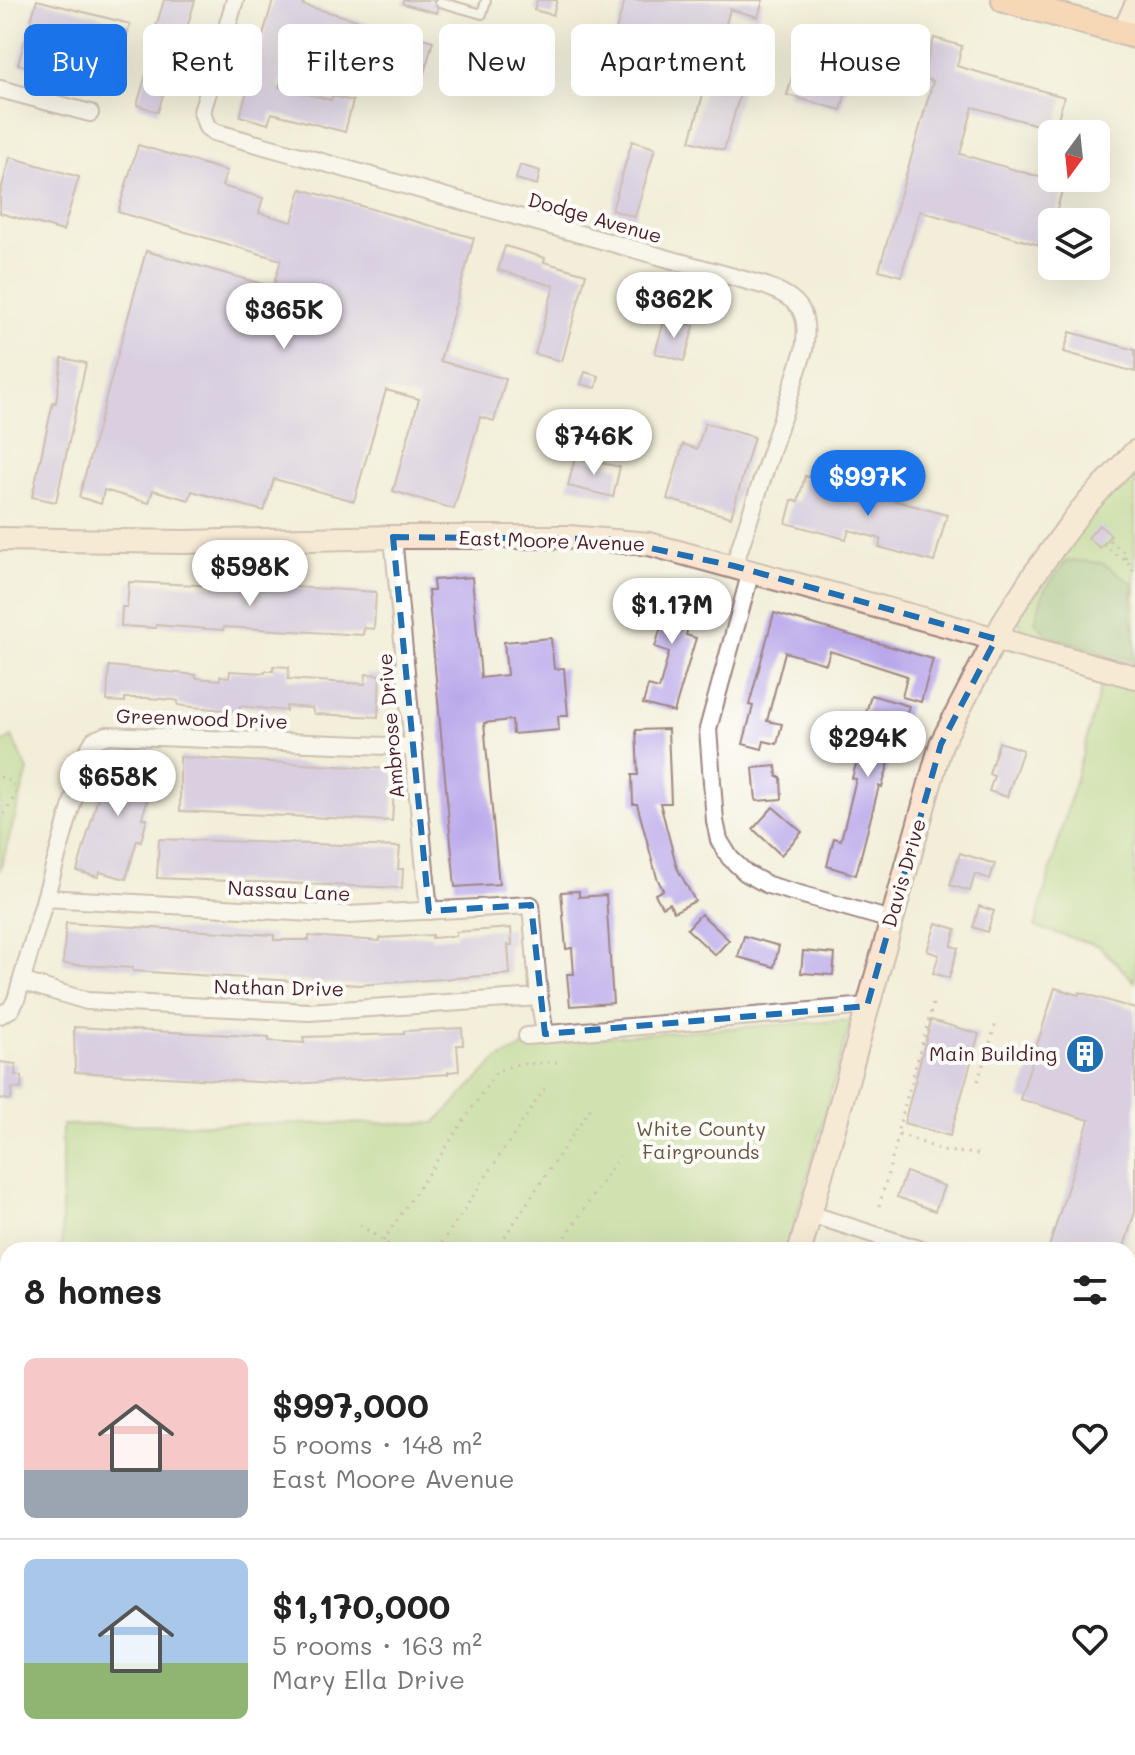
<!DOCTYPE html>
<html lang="en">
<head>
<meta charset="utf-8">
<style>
  :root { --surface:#fff; --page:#f6f6f6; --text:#222; --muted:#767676; --line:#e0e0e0; --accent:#1a73e8 }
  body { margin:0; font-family:Mali,sans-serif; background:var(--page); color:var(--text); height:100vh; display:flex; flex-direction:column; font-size:30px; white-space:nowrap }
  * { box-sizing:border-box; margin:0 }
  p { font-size:26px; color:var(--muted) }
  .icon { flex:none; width:44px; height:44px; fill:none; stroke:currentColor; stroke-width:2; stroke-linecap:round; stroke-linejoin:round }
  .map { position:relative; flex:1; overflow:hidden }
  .drawer { position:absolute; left:0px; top:1242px; width:1136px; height:514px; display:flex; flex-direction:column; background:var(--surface); border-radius:24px 24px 0 0; box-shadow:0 8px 32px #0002 }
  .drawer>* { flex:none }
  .banner { position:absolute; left:24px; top:24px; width:1088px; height:72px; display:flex; gap:16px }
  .needle { width:52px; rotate:195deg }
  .buttons { position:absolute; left:1038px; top:120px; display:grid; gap:16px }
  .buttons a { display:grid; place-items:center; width:72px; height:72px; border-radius:12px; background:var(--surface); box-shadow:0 8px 32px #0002; font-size:40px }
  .price { position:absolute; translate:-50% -68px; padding:0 18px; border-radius:28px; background:#fff; color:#222; font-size:26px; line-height:52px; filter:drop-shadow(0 2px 4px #0008) }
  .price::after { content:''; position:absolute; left:50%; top:48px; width:24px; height:18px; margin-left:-12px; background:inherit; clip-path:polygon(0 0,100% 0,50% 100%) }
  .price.on { background:var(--accent); color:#fff }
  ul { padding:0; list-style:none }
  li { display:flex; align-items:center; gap:24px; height:200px; padding:0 24px }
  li+li { border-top:2px solid var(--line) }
  li span { display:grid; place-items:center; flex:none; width:224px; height:160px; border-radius:12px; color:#555 }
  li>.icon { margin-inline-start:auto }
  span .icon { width:96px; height:96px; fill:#fffc; stroke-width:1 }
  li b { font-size:34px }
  h2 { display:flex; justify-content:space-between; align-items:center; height:96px; padding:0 24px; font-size:34px }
  .chip { padding:0 28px; border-radius:12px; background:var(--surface); box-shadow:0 8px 32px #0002; font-size:28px; line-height:72px }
  .chip.on { background:var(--accent); color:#fff }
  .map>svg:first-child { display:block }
</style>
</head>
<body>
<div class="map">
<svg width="1135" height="1755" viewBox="0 0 1135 1755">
  <rect width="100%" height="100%" fill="#fdfcf7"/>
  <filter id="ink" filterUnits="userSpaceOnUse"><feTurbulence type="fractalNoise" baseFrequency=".0125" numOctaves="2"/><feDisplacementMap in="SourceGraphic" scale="16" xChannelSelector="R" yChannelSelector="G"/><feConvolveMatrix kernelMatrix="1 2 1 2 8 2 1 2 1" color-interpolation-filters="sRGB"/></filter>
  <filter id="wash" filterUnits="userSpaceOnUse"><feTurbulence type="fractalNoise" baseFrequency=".006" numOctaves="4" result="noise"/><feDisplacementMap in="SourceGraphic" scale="32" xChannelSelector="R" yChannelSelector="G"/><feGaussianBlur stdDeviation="1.8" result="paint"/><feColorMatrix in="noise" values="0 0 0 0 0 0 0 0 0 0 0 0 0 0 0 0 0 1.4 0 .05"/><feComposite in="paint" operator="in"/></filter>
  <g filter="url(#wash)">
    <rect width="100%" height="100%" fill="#f2eed9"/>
    <g fill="#a7d27e" stroke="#787854" stroke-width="2">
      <path d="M 1135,466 L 1135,664 L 1023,633 L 1018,619 C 1053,559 1087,517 1135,466 Z"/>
      <polygon points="1103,679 1135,688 1135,982 1099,946 1035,927"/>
      <polygon points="12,737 28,770 0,871 0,744"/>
      <polygon points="851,1020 787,1250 62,1250 62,1125 435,1123 497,1060 523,1047 625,1035"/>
      <polygon points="8,1483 8,1748 647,1748 645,1755 0,1755 0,1493"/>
      <polygon points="674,1748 988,1748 974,1755 672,1755"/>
    </g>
    <g fill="#85b46d" stroke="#686a4c" stroke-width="2">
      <polygon points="1067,560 1102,563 1134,584 1130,615 1135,632 1135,660 1048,636 1035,621 1044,591"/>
      <polygon points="1135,1667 1135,1755 974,1755 988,1748 1128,1748 1128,1671"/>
    </g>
    <g id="blocks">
      <g fill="#baa8eb">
        <polygon points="37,0 130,24 121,57 109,54 100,87 18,64"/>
        <polygon points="164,0 195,0 185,35 156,27"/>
        <polygon points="273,0 304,0 303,5 433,41 419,92 288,56 279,87 331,100 332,96 353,101 345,132 272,113 268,124 240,116"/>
        <polygon points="403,0 433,0 438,9 437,13 403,4"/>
        <polygon points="537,0 557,0 553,15 534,10"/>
        <polygon points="625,0 763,0 758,17 730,9 718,54 749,63 724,150 690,141 714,55 659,39 654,56 612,44"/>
        <polygon points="805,33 858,48 841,110 787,95"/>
        <polygon points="934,38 962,46 957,66 1064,97 1055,130 973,107 960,154 1064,184 1046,247 920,211 901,276 879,270 933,81 922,78"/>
        <polygon points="151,58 172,64 158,112 137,105"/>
        <polygon points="632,141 655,148 635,217 612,210"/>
        <polygon points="138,145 227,171 222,186 263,198 259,213 292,222 301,189 474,238 440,361 506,379 494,421 480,417 454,509 393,491 419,399 386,390 354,501 274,479 264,511 192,491 189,500 153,490 149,503 104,490 101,504 79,497 146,251 273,287 281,260 118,212"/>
        <polygon points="10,157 79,177 63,231 0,213 0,194"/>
        <polygon points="520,165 540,171 537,185 516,179"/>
        <polygon points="505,246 545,258 544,262 586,274 562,361 535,354 554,286 498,270"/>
        <polygon points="665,318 694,326 684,361 655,353"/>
        <polygon points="1070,332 1135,350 1135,372 1064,352"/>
        <polygon points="62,358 86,363 56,502 32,497 53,402 56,403"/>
        <polygon points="585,372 599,376 596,388 581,384"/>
        <polygon points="705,423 754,437 731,517 667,499 683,444 697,449"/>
        <polygon points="575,457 620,467 613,497 568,486"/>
        <polygon points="805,476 947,515 934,562 879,547 881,539 849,530 846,539 786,523 792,500 798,502"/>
        <polygon points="1099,525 1111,535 1100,548 1088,538"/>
        <polygon points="472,577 481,678 507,675 504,642 551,638 554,669 564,668 568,716 558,716 559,730 513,734 512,720 484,723 499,884 455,887 428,591 434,591 433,580"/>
        <polygon points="129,582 243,587 243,584 376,592 374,629 364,628 363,635 224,627 223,630 156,625 156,628 121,626 122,607 127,607"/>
        <polygon points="657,584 696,595 686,635 696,638 674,712 643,704 648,686 659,689 669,652 655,647 664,617 661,616 664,608 652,604"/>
        <polygon points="774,613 933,659 921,702 902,697 907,676 830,651 826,664 785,652 767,721 782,724 777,744 764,741 762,749 743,744 753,706 749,705"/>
        <polygon points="109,666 196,675 196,678 220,680 220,676 229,677 230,671 265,673 265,671 273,671 273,666 289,667 288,679 365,684 366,674 380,675 378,717 314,714 312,708 286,706 286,711 240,706 240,711 223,710 184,706 178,705 178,701 174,700 147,698 125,698 125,702 107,701"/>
        <polygon points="871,695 909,706 897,746 894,745 882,787 879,786 856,875 827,866 834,838 841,840 856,779 852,778 864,736 860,735"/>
        <polygon points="668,729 671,803 660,803 677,868 695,901 674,912 669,903 662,907 655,894 663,890 657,878 637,804 633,804 632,775 638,775 636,730"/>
        <polygon points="999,742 1023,750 1007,797 989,791 994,776 989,774"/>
        <polygon points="115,754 160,766 154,788 151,788 142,818 147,819 141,841 137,840 126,879 100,872 98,877 77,871 108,763 113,765"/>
        <polygon points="180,757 389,769 389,772 395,772 392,821 180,811"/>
        <polygon points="776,766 777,777 781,777 782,799 756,801 753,768"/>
        <polygon points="773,807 802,832 781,855 753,829"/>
        <polygon points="159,839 400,847 398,869 403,869 402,888 157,878"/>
        <polygon points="960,853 995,864 990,879 975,874 970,891 950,885"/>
        <polygon points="579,891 579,897 606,895 613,1003 570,1006 567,974 574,974 572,948 566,949 561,892"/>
        <polygon points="979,906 994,911 987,932 973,927"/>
        <polygon points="701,914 729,940 715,955 687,929"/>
        <polygon points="66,923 274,935 274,940 309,940 309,936 380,941 380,938 432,935 432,938 456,936 456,932 511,928 512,945 508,945 510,974 359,985 133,971 133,968 63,964"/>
        <polygon points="936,923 956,929 951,946 958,948 949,978 933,973 939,955 927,951"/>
        <polygon points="744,936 779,946 774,967 738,957"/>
        <polygon points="803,951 835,954 833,975 801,973"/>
        <polygon points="1055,988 1079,995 1080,992 1135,1009 1135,1212 1123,1250 1048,1250 1089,1120 1020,1099"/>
        <polygon points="931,1020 979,1034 950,1136 904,1123"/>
        <polygon points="74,1027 269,1037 269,1041 304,1043 303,1037 404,1034 404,1031 462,1028 463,1045 457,1045 459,1071 448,1072 448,1074 293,1084 75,1072"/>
        <polygon points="0,1062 16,1064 15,1075 22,1076 21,1089 12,1088 11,1100 0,1099"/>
        <polygon points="906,1172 944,1186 935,1211 897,1197"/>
      </g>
    </g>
  </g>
  <g filter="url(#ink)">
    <use href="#blocks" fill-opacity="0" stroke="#9e8682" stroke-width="2"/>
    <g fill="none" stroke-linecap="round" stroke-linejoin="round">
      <g stroke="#9e8682" stroke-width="12">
        <polyline id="lane" points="440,2 482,14 486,0"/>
      </g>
      <g stroke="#9e8682" stroke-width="20">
        <g id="street">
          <path d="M 235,0 L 202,112 L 207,127 L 214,132 L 766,286 C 801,300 810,312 804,350 L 734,566"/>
          <polyline points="0,89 90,113"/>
          <polyline points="393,537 429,911"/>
          <polyline points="751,571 708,729 715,821 719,840 730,858 746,873 768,885 891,920"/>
          <polyline points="45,898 348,915 531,905 539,997 545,1034"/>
          <polyline points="21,981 87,1001 309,1012 539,997"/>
          <polyline points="0,1015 11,1009 16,1000 87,752 94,740 107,735 413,747"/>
          <polyline points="527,1036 867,1006"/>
          <polyline points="810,1214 922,1250"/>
          <polyline points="1128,1316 1135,1318"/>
        </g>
      </g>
      <g stroke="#9e8682" stroke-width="26">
        <g id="secondary">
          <polyline points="1123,33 1135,7"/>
          <polyline points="0,539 184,542 393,537 568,537 649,544 1135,677"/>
          <polyline points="800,1250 941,744 1006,618 1033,576 1081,510 1135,452"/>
          <polyline points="658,1755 660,1748"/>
        </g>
      </g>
      <g stroke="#9e8682" stroke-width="28">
        <polyline id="primary" points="1004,0 1135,36"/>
      </g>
      <g stroke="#9e8682" stroke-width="3" stroke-dasharray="2 6" stroke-linecap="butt">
        <polyline points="1126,559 1124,552 1109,540 1104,545 1119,557 1126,559 1134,572"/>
        <polyline points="0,777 13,782 16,794 0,821"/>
        <polyline points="933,1004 897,1133 944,1151 979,1154"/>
        <polyline points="978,1081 996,1023"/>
        <polyline points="879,1206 899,1134"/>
        <polyline points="360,1225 397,1250"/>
        <polyline points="383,1241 497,1071 518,1064 562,1062"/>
        <polyline points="437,1250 547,1085"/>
        <polyline points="496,1250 591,1107"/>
        <polyline points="557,1250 619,1156"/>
        <polyline points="1128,1362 1135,1339"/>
        <polyline points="1128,1495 1135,1497"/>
      </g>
      <use href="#lane" stroke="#fff" stroke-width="8"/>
      <use href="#street" stroke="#fff" stroke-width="16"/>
      <use href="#secondary" stroke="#fde4d1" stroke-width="22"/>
      <use href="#primary" stroke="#fbbb8c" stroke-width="24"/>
    </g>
  </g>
  <path d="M0 0H1135V1755H0ZM 393,537 L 608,539 L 734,566 L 996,639 L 941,744 L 867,1006 L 545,1034 L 531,905 L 429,911 Z" fill="#f2eed9" fill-opacity=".55" fill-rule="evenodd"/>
  <path fill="none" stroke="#1f6fb2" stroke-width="6" stroke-dasharray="16 10" stroke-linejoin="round" d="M 393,537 L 608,539 L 734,566 L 996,639 L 941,744 L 867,1006 L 545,1034 L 531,905 L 429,911 Z"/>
  <defs>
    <g id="building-disc" transform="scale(2)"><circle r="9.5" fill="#1f6fb2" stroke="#fdfcf7"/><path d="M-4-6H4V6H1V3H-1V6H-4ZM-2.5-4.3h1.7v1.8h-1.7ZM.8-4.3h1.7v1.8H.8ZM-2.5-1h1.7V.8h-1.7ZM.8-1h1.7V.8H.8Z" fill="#fff"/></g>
  </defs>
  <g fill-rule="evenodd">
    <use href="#building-disc" x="1085" y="1054"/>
  </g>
  <g text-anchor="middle" stroke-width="8" stroke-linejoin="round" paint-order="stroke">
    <g font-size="20" fill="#4a1f2b" stroke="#fdfcf7">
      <text transform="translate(595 218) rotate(16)" y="7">Dodge Avenue</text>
      <text transform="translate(552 541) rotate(2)" y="7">East Moore Avenue</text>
      <text transform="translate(202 719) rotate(2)" y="7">Greenwood Drive</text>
      <text transform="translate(391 726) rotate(-95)" y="7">Ambrose Drive</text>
      <text transform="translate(904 873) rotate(-74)" y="7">Davis Drive</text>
      <text transform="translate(289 891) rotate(3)" y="7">Nassau Lane</text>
      <text transform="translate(279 988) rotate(1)" y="7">Nathan Drive</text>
    </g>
    <g font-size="20" fill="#4a1f2b" stroke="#fdfcf7" text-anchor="end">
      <text x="1057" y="1061">Main Building</text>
    </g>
    <g font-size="20" fill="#654" stroke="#fdfcf7">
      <text x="701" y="1136">White County<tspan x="701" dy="23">Fairgrounds</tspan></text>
    </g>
  </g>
</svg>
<div class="buttons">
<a><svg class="needle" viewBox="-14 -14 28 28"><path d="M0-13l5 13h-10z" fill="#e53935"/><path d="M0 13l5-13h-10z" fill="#767676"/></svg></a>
<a><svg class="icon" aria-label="layers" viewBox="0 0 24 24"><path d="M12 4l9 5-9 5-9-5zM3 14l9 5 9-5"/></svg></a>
</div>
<b class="price" style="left:674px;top:340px">$362K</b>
<b class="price" style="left:284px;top:351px">$365K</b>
<b class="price" style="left:594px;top:477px">$746K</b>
<b class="price on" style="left:868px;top:518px">$997K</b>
<b class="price" style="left:250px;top:608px">$598K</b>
<b class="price" style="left:672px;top:646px">$1.17M</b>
<b class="price" style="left:868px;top:779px">$294K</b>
<b class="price" style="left:118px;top:818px">$658K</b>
<div class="banner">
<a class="chip on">Buy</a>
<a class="chip">Rent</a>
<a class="chip">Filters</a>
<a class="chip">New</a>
<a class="chip">Apartment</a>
<a class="chip">House</a>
</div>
<section class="drawer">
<h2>8 homes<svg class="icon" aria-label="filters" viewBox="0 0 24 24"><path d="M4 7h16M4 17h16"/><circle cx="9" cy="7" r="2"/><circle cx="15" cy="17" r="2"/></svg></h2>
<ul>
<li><span style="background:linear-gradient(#f6c9c9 70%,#9aa5b1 0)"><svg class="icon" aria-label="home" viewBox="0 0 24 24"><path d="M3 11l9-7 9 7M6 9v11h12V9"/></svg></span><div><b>$997,000</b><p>5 rooms · 148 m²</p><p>East Moore Avenue</p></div><svg class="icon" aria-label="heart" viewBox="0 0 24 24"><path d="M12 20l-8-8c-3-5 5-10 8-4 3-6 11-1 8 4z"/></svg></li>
<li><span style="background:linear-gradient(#a9c7e8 65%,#8fb573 0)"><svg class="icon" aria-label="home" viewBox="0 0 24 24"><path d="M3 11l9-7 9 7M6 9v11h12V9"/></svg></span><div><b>$1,170,000</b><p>5 rooms · 163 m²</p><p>Mary Ella Drive</p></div><svg class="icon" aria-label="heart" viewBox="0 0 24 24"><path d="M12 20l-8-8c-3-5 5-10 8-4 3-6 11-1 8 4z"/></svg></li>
</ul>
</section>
</div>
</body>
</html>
